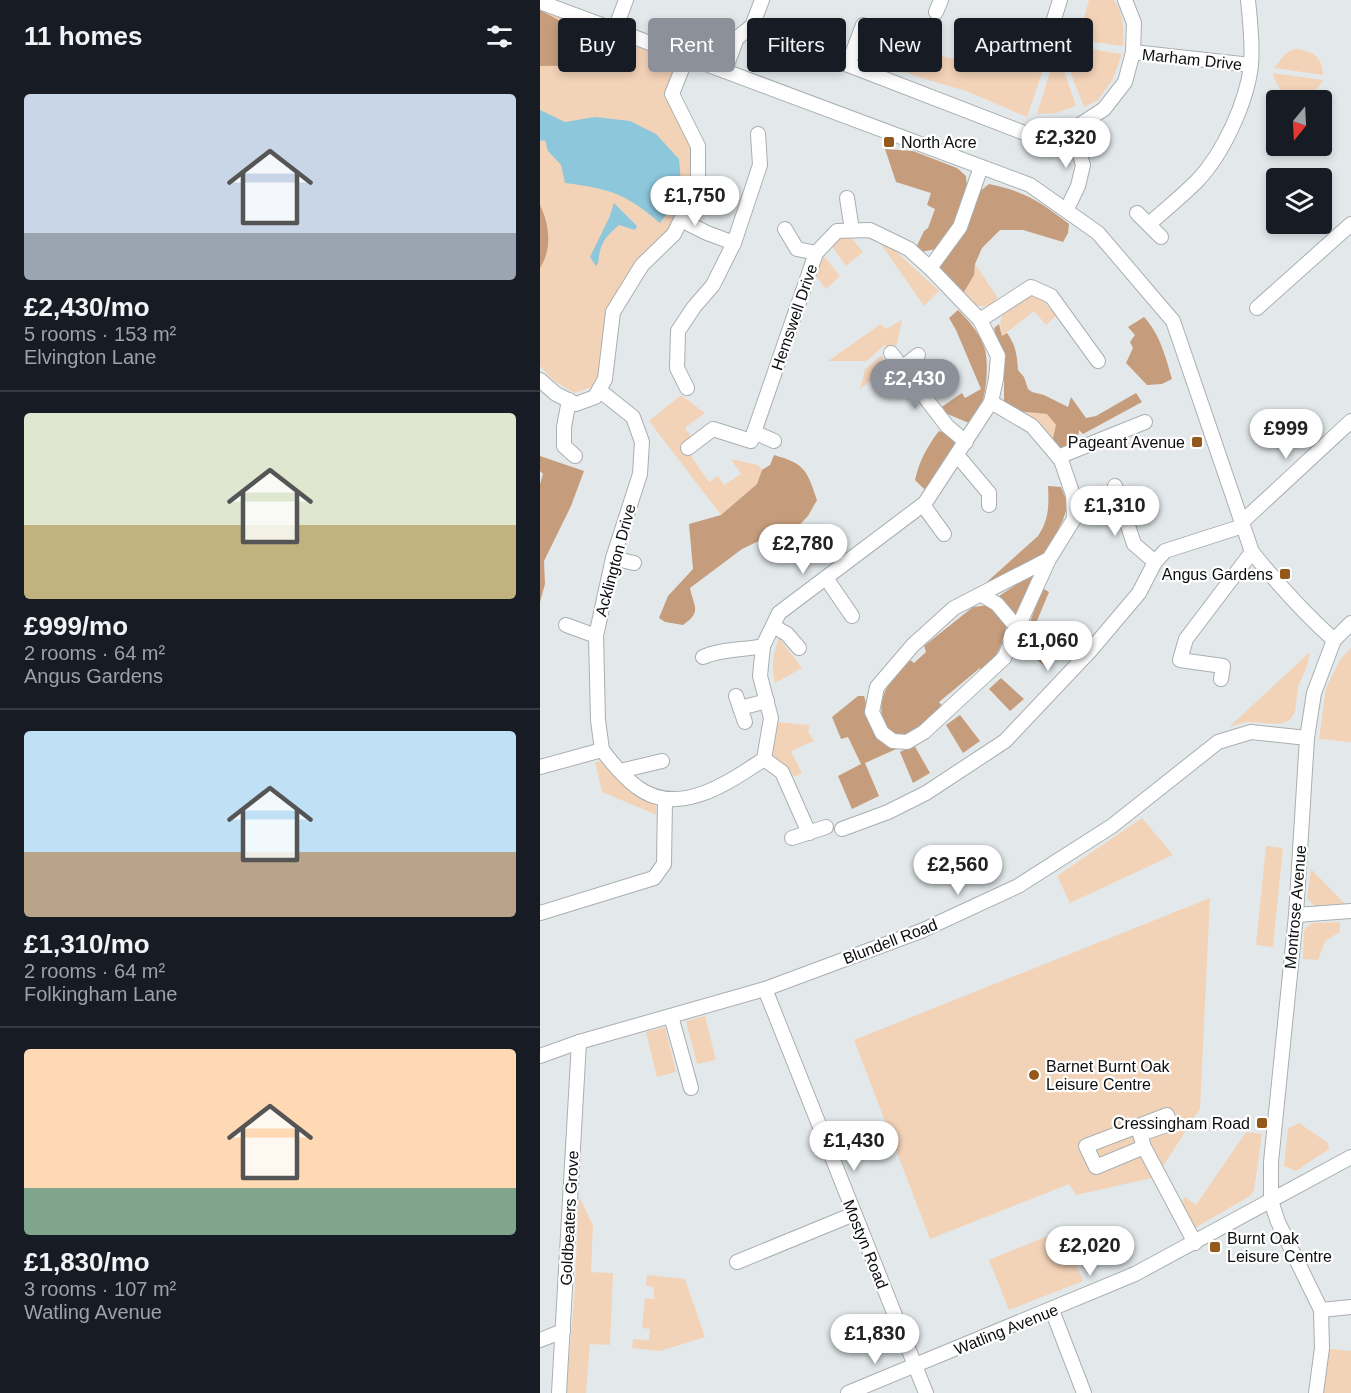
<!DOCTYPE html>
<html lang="en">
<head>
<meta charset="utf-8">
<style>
  :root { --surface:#171b24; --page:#20242c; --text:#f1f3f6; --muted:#9ea1a6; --line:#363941; --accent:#8c9099 }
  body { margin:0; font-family:Helvetica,sans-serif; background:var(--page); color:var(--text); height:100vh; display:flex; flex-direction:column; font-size:22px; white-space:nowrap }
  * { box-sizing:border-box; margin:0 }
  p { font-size:20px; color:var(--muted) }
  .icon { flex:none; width:33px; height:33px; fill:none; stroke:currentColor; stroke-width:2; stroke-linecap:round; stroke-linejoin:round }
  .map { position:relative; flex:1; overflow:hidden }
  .sheet { display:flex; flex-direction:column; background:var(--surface); width:540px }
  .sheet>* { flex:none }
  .banner { position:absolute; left:18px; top:18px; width:570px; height:54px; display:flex; gap:12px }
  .needle { width:39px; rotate:198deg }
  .fabs { position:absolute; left:726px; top:90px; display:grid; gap:12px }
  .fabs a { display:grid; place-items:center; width:66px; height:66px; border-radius:6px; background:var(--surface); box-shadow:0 3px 9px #0003; font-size:30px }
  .price { position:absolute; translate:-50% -51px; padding:0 14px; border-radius:21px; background:#fff; color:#222; font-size:20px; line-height:39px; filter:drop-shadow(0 2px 3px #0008) }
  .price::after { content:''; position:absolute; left:50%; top:36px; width:18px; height:14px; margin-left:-9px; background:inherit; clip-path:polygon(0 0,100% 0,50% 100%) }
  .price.current { background:var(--accent); color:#fff }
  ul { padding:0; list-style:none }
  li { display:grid; align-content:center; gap:12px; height:318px; padding:0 24px }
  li+li { border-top:2px solid var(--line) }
  li span { display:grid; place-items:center; height:186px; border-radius:6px; color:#555 }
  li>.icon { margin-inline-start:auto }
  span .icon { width:108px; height:108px; fill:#fffc; stroke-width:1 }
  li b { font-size:26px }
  h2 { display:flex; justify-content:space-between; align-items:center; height:72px; padding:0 24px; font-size:26px }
  .pill { padding:0 21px; border-radius:6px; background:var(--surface); box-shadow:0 3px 9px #0003; font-size:21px; line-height:54px }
  .pill.current { background:var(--accent); color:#fff }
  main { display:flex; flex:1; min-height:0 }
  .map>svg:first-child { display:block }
</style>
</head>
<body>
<main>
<section class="sheet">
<h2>11 homes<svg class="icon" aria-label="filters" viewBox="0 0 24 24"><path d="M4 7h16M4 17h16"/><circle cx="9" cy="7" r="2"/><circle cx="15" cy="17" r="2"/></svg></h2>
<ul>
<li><span style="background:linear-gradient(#c9d6e8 75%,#9aa5b1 0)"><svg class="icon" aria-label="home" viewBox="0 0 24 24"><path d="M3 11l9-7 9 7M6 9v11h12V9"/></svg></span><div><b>£2,430/mo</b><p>5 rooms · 153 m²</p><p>Elvington Lane</p></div></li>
<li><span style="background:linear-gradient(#dfe7d0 60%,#c2b280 0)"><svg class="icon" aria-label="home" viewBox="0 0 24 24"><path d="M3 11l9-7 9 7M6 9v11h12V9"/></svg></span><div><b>£999/mo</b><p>2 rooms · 64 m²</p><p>Angus Gardens</p></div></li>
<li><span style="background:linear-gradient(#bfe0f5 65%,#b9a48a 0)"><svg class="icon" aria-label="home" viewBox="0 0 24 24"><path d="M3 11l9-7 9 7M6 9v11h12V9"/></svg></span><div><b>£1,310/mo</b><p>2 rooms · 64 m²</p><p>Folkingham Lane</p></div></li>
<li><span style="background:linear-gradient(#ffd9b3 75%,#7fa58c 0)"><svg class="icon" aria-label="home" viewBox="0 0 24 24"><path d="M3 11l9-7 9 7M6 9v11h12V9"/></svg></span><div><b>£1,830/mo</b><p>3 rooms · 107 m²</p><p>Watling Avenue</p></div></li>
</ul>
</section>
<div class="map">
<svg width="811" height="1393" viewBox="0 0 811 1393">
  <rect width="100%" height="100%" fill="#e3e9eb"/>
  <g fill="#f3d3b8">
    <path d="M 549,0 L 574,0 C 584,14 584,30 583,46 L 538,40 Z"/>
    <polygon points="0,2 146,56 132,94 157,143 159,184 134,233 72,313 65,378 49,388 34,393 13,380 0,366"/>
    <path d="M 343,33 C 368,43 392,56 418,59 C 448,63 478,60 507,58 L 487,117 L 426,91 L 378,77 L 332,58 Z"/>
    <polygon points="532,46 582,54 573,79 558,100 544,107 525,58"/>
    <path d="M 754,49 C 772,50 782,56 783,75 L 734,68 L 746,53 Z"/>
    <polygon points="514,59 520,59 536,106 516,113 497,114"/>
    <path d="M 733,73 L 783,80 C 768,108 740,103 733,73 Z"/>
    <polygon points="301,236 310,236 323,252 306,266 292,246"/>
    <polygon points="338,240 349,245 399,291 384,306"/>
    <polygon points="284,256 300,276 286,289 275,275"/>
    <polygon points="435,264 458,298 449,306 437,306 424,292 434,275"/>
    <path d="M 486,296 L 499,296 L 516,316 L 506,325 L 494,311 L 462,336 C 456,312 468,309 486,296 Z"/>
    <polygon points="362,320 357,344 352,350 344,345 327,361 288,361 341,324 346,329"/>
    <polygon points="341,356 349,367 320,389 325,369"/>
    <polygon points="141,395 165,413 145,428 151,436 142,443 169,482 178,476 184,485 201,474 191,459 218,465 222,470 217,484 181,515 109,421"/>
    <polygon points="476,411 507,414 516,425 513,438 499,423"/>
    <path d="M 239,638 L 262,668 L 235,683 C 231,666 233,654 239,638 Z"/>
    <polygon points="811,648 811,742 779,739 786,688 800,660"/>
    <polygon points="770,652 768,663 758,687 755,712 750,720 740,724 706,722 689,727"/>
    <polygon points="237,722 270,725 268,731 274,741 251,751 262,773 254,777 249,768 230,757"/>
    <polygon points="55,762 61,762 89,791 115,802 117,815 62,792"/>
    <polygon points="602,818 633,855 530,903 517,876"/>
    <polygon points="726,846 743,848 733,947 716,945"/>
    <polygon points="771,869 806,905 776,907 767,898"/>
    <polygon points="670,898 660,1109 616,1177 536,1195 529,1184 390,1239 314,1040"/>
    <polygon points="800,922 800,932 785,941 778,960 763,959 764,930 772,923"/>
    <polygon points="165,1016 176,1060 157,1064 146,1021"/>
    <polygon points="125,1027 136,1072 117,1077 106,1032"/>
    <polygon points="759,1123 788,1143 789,1149 756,1171 744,1166 748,1128"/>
    <polygon points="706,1132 722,1134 714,1190 710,1196 653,1229 640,1202 645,1197 656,1205"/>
    <polygon points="39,1196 53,1226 51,1272 73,1273 70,1345 50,1344 46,1393 26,1393 34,1301"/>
    <polygon points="522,1230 543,1281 469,1310 449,1260"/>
    <polygon points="107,1275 145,1279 165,1337 120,1351 92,1348 93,1339 109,1340 110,1329 102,1328 105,1298 114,1299 114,1287 106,1286"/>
    <polygon points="783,1348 811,1351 811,1393 776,1393"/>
  </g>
  <g fill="#c59d7c">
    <polygon points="0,10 50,37 60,34 71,42 88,65 0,66"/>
    <polygon points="345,149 373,151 417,168 426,176 427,189 417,224 396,249 381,252 376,248 384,231 388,228 395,209 387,205 391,193 356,182"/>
    <path d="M 449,184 C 484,191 501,202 529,224 L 528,233 L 523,242 L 483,230 L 460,230 L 442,248 L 435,264 L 434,275 L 424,292 L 398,266 L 439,192 Z"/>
    <path d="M 0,205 C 10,226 12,249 0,268 Z"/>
    <path d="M 418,310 C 428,320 438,331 443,344 C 450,358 447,399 438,412 C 436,416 432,419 429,423 L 405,413 L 400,408 L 422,393 L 425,398 L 441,389 L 416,330 L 409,318 Z"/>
    <path d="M 604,317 C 620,334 626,358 632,379 L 622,384 L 607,385 L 586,363 L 593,348 L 590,342 L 595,335 L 588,327 Z"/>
    <path d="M 459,324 L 462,336 L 467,333 C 476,345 477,356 478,370 L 484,377 L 488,389 L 492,392 L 504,395 L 528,407 L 531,397 L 546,418 L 556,416 L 596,393 L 602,402 L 543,434 L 539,430 L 538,440 L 526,449 L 515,448 L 513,438 L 516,425 L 507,414 L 476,411 L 464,404 L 464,367 L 454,328 Z"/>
    <path d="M 399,431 L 408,434 L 415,440 C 414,454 397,482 384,489 L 375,480 C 379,461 388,445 399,431 Z"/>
    <path d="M 234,455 C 266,464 267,471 277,500 L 268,516 L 247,538 L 225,538 L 202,549 L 150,588 C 154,607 162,612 143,625 L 125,622 L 119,618 L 128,596 L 153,569 L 149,524 L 181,515 L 217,484 L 222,470 L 230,465 Z"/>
    <polygon points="0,456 44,471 31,506 4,561 5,584 0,602 0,484 3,474 0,471"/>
    <path d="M 508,486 L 521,487 L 528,504 L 523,520 L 505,555 L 437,591 L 498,536 C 509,520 509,505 508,486 Z"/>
    <polygon points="500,569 477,618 456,598"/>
    <polygon points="504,589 509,592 494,628 523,650 508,669 482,647 497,602"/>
    <path d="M 449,605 L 467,623 C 463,642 458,657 443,671 L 440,668 L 399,702 L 403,707 L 384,724 L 362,737 C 340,731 336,704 348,686 C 353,677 362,668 370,660 L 374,663 L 386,652 L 384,646 L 433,607 Z"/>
    <polygon points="461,678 484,699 470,711 449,689"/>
    <path d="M 318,696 L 324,696 C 327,704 326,713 329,720 C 335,736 349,740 363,746 L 325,763 L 339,796 L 312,809 L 298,776 L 321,764 L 308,737 L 301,739 L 292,717 Z"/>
    <polygon points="420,715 440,741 423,753 406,725"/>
    <polygon points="374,745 390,773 373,783 360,752"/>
  </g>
  <g fill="#8dc7db">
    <path d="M 0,110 L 25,122 L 55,117 L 90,121 L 116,134 L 139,159 L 141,183 L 132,207 L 120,223 C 85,193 70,189 25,183 L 21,165 L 8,151 L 5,140 L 0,141 Z"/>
    <path d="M 74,203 L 97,226 L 95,230 L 79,225 C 71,232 62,240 60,251 C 58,257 60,261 56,266 L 50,257 L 69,218 Z"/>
  </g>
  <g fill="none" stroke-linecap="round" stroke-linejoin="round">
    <g stroke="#a9afb1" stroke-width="16">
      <g id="minor">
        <path d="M 0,2 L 490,185 L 558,233 L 633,321 L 712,552 C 737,583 764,613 794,640"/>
        <polyline points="396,12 401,0"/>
        <polyline points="514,19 520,0"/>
        <polyline points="75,29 86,0"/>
        <polyline points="267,49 487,134 532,130 564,109 585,82 593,52 594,23 585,0"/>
        <polyline points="593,52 711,65"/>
        <polyline points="308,65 323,25"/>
        <polyline points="185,70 197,38 212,26 222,0"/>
        <polyline points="307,198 312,230"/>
        <polyline points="527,209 538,186 543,165 532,130"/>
        <polyline points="597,213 621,237"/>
        <polyline points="141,220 167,233 194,243"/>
        <path d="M 609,224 C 625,210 642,196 657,181 C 683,154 707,102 711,65 C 713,43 710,21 708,0"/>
        <polyline points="245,229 257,249 276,253"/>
        <polyline points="717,308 811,224"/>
        <polyline points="440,320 491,287 511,296 558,361"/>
        <polyline points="351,353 407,426 426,442"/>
        <polyline points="362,368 378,355"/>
        <polyline points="0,380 16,394 36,404 55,397 65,379 73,312 102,265 134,234 158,184 158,146 132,94 147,56"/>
        <polyline points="147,388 137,368 138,331 154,307 173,285 194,243 220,165 218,134"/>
        <polyline points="59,390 93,417 102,442 100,474 73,558 56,636 58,720 62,750"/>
        <polyline points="29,400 24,427 24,446 35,456"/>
        <polyline points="451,402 492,426 521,460 533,495 534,519 509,559 464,658 384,732 367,742 353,741 342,733 332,712 337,687 373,645 414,608 509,559"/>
        <polyline points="214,432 234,441"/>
        <polyline points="148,448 173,429 211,441 276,253 297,231 330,230 369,249 390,268"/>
        <polyline points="417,455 449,493 449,505"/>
        <polyline points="518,457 605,422"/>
        <polyline points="575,486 594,544 615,562"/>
        <polyline points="383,505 404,534"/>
        <polyline points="702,522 811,421"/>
        <polyline points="73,558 94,563"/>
        <polyline points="286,578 312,616"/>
        <polyline points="442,595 457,604 478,629"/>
        <polyline points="26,625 56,636"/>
        <polyline points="233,626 247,634 259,648"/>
        <path d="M 163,657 C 180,649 203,650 223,646"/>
        <polyline points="681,679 683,666 640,660 646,639 712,552"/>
        <polyline points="196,696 205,722"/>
        <polyline points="200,708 227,701"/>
        <path d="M 62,750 C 72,763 83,777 97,787 C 138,818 188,783 224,759 L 231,718 L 220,676 L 223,646 L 239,613 L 385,503 L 451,402 L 456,379 L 458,356 L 440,320 L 390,268 L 420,227 L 441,167"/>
        <polyline points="224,759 242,772 269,833"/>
        <polyline points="0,767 62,750"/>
        <polyline points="80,771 122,761"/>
        <polyline points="302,829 348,812 386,793 465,741 550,651 599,593 615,562 625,551 703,526"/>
        <polyline points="252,838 286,827"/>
        <polyline points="0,913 114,878 124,864 125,800"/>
        <polyline points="756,915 811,911"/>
        <polyline points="225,989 386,1393"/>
        <polyline points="131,1016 151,1088"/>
        <polyline points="0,1056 39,1042 225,989 381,931 478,886 572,826 678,742 711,732 767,738"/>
        <polyline points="604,1147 600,1134 630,1124 627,1115 546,1146 556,1167 604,1147 655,1243"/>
        <polyline points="197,1262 314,1214"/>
        <polyline points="512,1310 544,1393"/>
        <polyline points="781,1310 811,1307"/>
        <polyline points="0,1340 23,1331"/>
        <polyline points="19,1393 39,1042"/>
        <polyline points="308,1393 595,1274 811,1157"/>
        <polyline points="776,1393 782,1348 781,1310 738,1222 731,1201 731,1162 756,915 767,738 774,693 794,640 811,623"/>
      </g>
    </g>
    <use href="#minor" stroke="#fff" stroke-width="14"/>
  </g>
  <g fill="#94581a" stroke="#fff" stroke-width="2">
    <rect x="343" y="136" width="12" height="12" rx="3"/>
    <rect x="651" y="436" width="12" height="12" rx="3"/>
    <rect x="739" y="568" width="12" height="12" rx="3"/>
    <circle cx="494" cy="1075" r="6"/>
    <rect x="716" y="1117" width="12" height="12" rx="3"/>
    <rect x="669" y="1241" width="12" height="12" rx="3"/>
  </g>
  <g text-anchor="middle" stroke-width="4.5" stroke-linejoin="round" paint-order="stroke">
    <g font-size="16" fill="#0c0d0e" stroke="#fff">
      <text transform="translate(652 59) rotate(6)" y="6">Marham Drive</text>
      <text transform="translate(254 317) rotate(-71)" y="6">Hemswell Drive</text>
      <text transform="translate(75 560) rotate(-75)" y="6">Acklington Drive</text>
      <text transform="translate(755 907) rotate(-85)" y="6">Montrose Avenue</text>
      <text transform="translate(350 941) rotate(-21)" y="6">Blundell Road</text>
      <text transform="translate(29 1218) rotate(-87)" y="6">Goldbeaters Grove</text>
      <text transform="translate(326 1244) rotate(68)" y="6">Mostyn Road</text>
      <text transform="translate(466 1329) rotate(-22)" y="6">Watling Avenue</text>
    </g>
    <g font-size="16" fill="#0c0d0e" stroke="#fff" text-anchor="start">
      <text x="361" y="148">North Acre</text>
      <text x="645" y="448" text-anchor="end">Pageant Avenue</text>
      <text x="733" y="580" text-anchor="end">Angus Gardens</text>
      <text x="506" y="1072">Barnet Burnt Oak<tspan x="506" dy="18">Leisure Centre</tspan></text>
      <text x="710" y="1129" text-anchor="end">Cressingham Road</text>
      <text x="687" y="1244">Burnt Oak<tspan x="687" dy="18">Leisure Centre</tspan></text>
    </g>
  </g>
</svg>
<div class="fabs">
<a><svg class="needle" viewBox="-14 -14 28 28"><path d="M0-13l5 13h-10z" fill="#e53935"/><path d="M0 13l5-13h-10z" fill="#9ea1a6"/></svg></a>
<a><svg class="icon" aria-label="layers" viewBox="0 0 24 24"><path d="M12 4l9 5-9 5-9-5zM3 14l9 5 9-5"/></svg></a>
</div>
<b class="price" style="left:526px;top:169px">£2,320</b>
<b class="price" style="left:155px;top:227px">£1,750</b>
<b class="price current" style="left:375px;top:410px">£2,430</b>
<b class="price" style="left:746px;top:460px">£999</b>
<b class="price" style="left:575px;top:537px">£1,310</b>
<b class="price" style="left:263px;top:575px">£2,780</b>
<b class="price" style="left:508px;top:672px">£1,060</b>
<b class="price" style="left:418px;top:896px">£2,560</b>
<b class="price" style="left:314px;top:1172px">£1,430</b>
<b class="price" style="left:550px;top:1277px">£2,020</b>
<b class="price" style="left:335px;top:1365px">£1,830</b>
<div class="banner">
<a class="pill">Buy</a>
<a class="pill current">Rent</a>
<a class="pill">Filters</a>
<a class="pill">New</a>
<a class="pill">Apartment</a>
</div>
</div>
</main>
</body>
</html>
